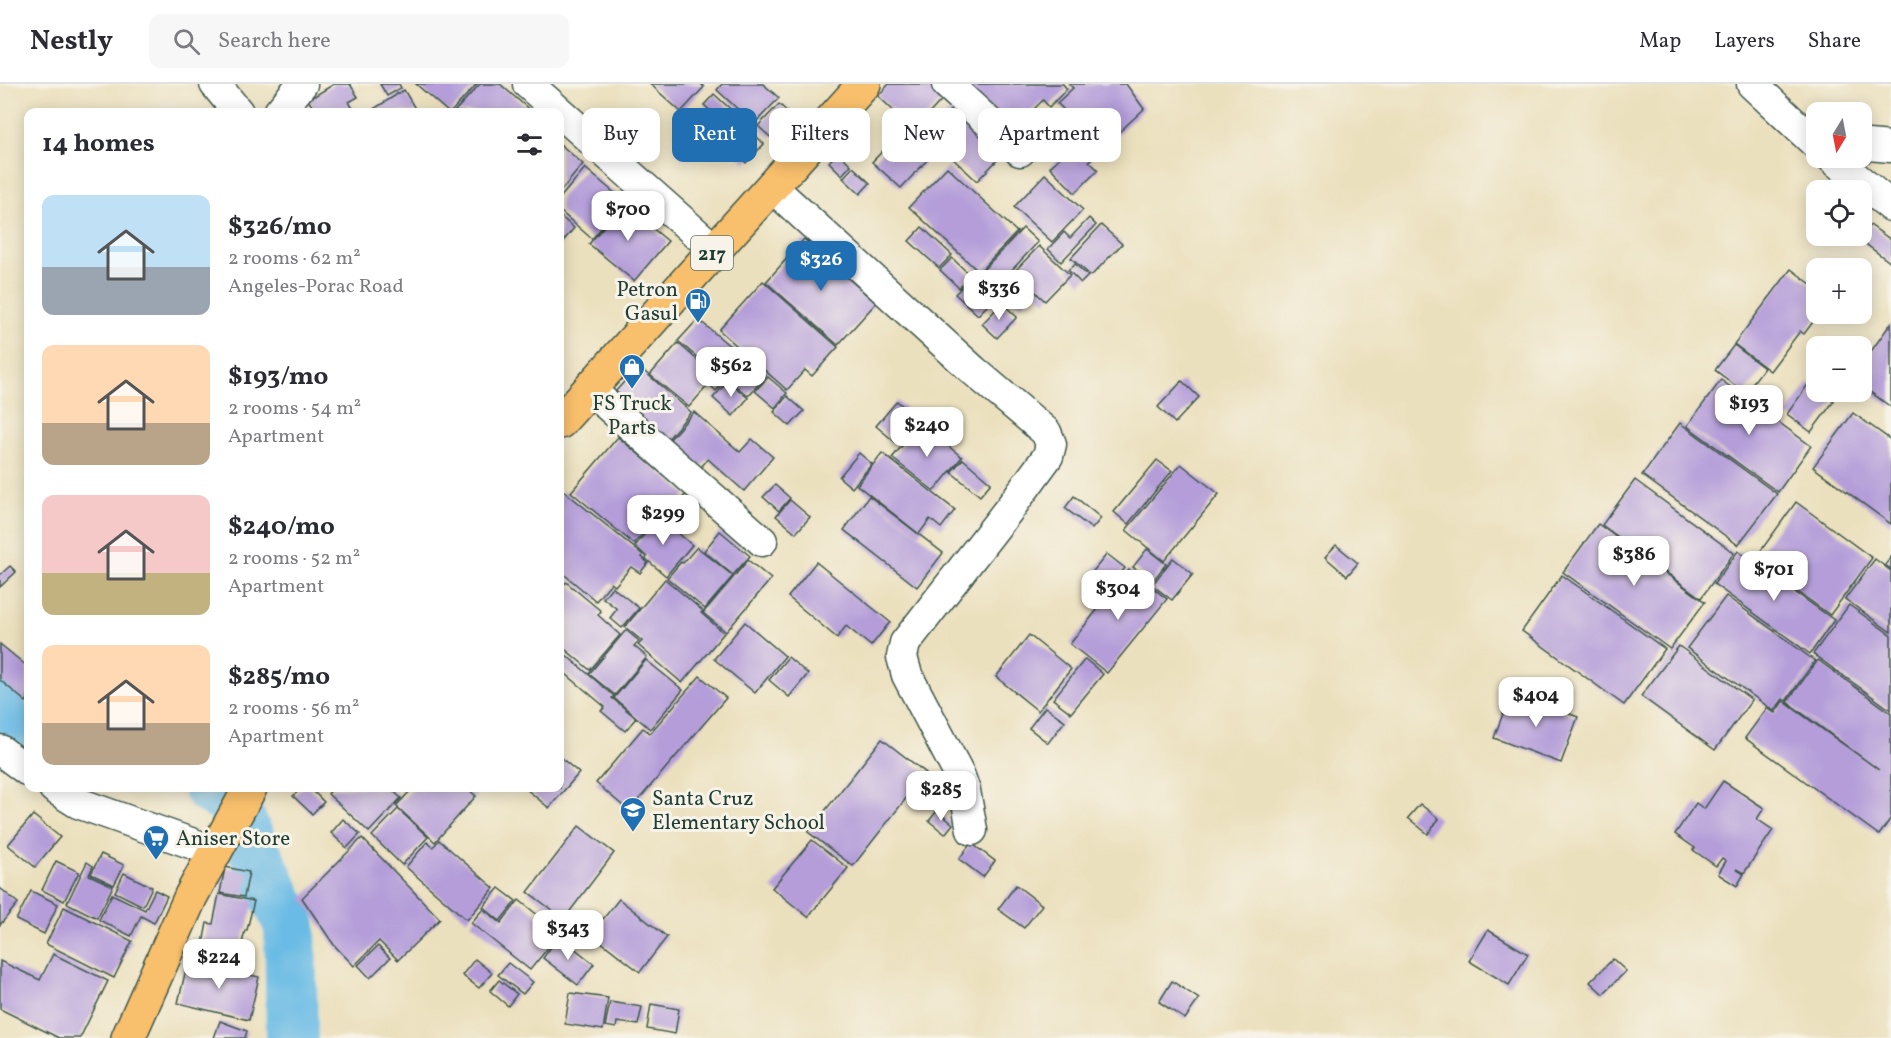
<!DOCTYPE html>
<html lang="en">
<head>
<meta charset="utf-8">
<style>
  :root { --surface:#fff; --page:#f7f7f7; --text:#2b2b33; --muted:#7c7c81; --line:#e1e1e2; --accent:#1f6fb2 }
  body { margin:0; font-family:Vollkorn,serif; background:var(--page); color:var(--text); height:100vh; display:flex; flex-direction:column; font-size:22px; white-space:nowrap }
  * { box-sizing:border-box; margin:0 }
  p { font-size:20px; color:var(--muted) }
  .icon { flex:none; width:33px; height:33px; fill:none; stroke:currentColor; stroke-width:2; stroke-linecap:round; stroke-linejoin:round }
  .map { position:relative; flex:1; overflow:hidden }
  .side { position:absolute; left:24px; top:24px; width:540px; height:684px; display:flex; flex-direction:column; background:var(--surface); border-radius:12px; box-shadow:0 3px 15px #0003 }
  .side>* { flex:none }
  .hud { position:absolute; left:582px; top:24px; width:570px; height:54px; display:flex; gap:12px }
  .needle { width:39px; rotate:190deg }
  .tools { position:absolute; left:1806px; top:18px; display:grid; gap:12px }
  .tools a { display:grid; place-items:center; width:66px; height:66px; border-radius:12px; background:var(--surface); box-shadow:0 3px 15px #0003; font-size:30px }
  .price { position:absolute; translate:-50% -51px; padding:0 14px; border-radius:12px; background:#fff; color:#222; font-size:20px; line-height:39px; filter:drop-shadow(0 2px 3px #0008) }
  .price::after { content:''; position:absolute; left:50%; top:36px; width:18px; height:14px; margin-left:-9px; background:inherit; clip-path:polygon(0 0,100% 0,50% 100%) }
  .price.selected { background:var(--accent); color:#fff }
  ul { padding:0; list-style:none }
  li { display:flex; align-items:center; gap:18px; height:150px; padding:0 18px }
  li span { display:grid; place-items:center; flex:none; width:168px; height:120px; border-radius:12px; color:#555 }
  li>.icon { margin-inline-start:auto }
  span .icon { width:72px; height:72px; fill:#fffc; stroke-width:1 }
  li b { font-size:26px }
  h2 { display:flex; justify-content:space-between; align-items:center; height:72px; padding:0 18px; font-size:26px }
  .pill { padding:0 21px; border-radius:12px; background:var(--surface); box-shadow:0 3px 15px #0003; font-size:21px; line-height:54px }
  .pill.selected { background:var(--accent); color:#fff }
  header { display:flex; align-items:center; gap:36px; box-sizing:border-box; height:84px; padding:0 30px; background:var(--surface); border-bottom:2px solid var(--line) }
  header strong { font-size:28px }
  nav { display:flex; gap:33px; margin-inline-start:auto; font-size:21px }
  .search { width:420px; height:54px; background:var(--page); display:flex; align-items:center; gap:15px; box-sizing:border-box; padding:0 21px; border-radius:12px; color:var(--muted); font-size:22px }
  .map>svg:first-child { display:block }
</style>
</head>
<body>
<header>
<strong>Nestly</strong>
<div class="search"><svg class="icon" aria-label="search" viewBox="0 0 24 24"><circle cx="10" cy="10" r="6"/><path d="M15 15l6 6"/></svg>Search here</div>
<nav><a>Map</a><a>Layers</a><a>Share</a></nav>
</header>
<div class="map">
<svg width="1891" height="954" viewBox="0 0 1891 954">
  <rect width="100%" height="100%" fill="#f7f3e8"/>
  <filter id="ink" filterUnits="userSpaceOnUse"><feTurbulence type="fractalNoise" baseFrequency=".0167" numOctaves="2"/><feDisplacementMap in="SourceGraphic" scale="12" xChannelSelector="R" yChannelSelector="G"/><feConvolveMatrix kernelMatrix="1 2 1 2 8 2 1 2 1" color-interpolation-filters="sRGB"/></filter>
  <filter id="wash" filterUnits="userSpaceOnUse"><feTurbulence type="fractalNoise" baseFrequency=".008" numOctaves="4" result="noise"/><feDisplacementMap in="SourceGraphic" scale="24" xChannelSelector="R" yChannelSelector="G"/><feGaussianBlur stdDeviation="1.35" result="paint"/><feColorMatrix in="noise" values="0 0 0 0 0 0 0 0 0 0 0 0 0 0 0 0 0 1.4 0 .05"/><feComposite in="paint" operator="in"/></filter>
  <g filter="url(#wash)">
    <rect width="100%" height="100%" fill="#ebe0bd"/>
    <g fill="none" stroke-linecap="round" stroke-linejoin="round">
      <g stroke="#6abbe5" stroke-width="52">
        <polyline points="0,622 12,650 28,655"/>
        <polyline points="209,704 231,717 290,842 292,954"/>
      </g>
    </g>
    <g id="blocks">
      <g fill="#b49dd9">
        <polygon points="334,0 350,0 358,13 349,18 355,28 333,28 331,24 323,28 316,28 308,16"/>
        <polygon points="380,0 399,0 401,4 387,12"/>
        <polygon points="416,0 477,0 451,28 448,28"/>
        <polygon points="480,0 500,0 532,28 454,28"/>
        <polygon points="650,0 701,0 704,3 681,28"/>
        <polygon points="722,0 763,0 779,14 754,40 717,6"/>
        <polygon points="889,0 938,0 948,9 914,46 878,12"/>
        <polygon points="956,0 1063,0 1067,5 1049,23 1043,16 1008,51"/>
        <polygon points="1069,0 1126,0 1144,25 1102,64 1074,37 1101,65 1089,77 1098,86 1075,109 1050,83 1073,61 1058,46 1071,33 1057,19 1073,4"/>
        <polygon points="404,6 417,28 373,28 372,26"/>
        <polygon points="714,10 738,32 728,43 704,21"/>
        <polygon points="779,20 791,31 770,53 758,42"/>
        <polygon points="956,20 1006,67 977,97 927,51"/>
        <polygon points="740,36 764,60 746,79 722,55"/>
        <polygon points="904,45 932,71 901,104 872,78"/>
        <polygon points="560,60 583,80 560,108"/>
        <polygon points="838,68 851,81 842,91 829,78"/>
        <polygon points="853,83 870,99 860,110 843,94"/>
        <polygon points="947,83 1017,148 979,188 909,123"/>
        <polygon points="585,84 624,117 592,155 560,127 560,114"/>
        <polygon points="1045,90 1083,126 1052,158 1014,123"/>
        <polygon points="623,120 668,157 634,197 589,160"/>
        <polygon points="560,132 574,144 560,161"/>
        <polygon points="1089,134 1096,141 1061,178 1048,165 1064,148 1070,154"/>
        <polygon points="1101,141 1122,160 1091,192 1071,174"/>
        <polygon points="1870,141 1891,156 1891,179 1859,155"/>
        <polygon points="922,143 952,171 939,184 909,157"/>
        <polygon points="1023,144 1038,158 998,201 982,187"/>
        <polygon points="804,155 876,219 838,261 766,198"/>
        <polygon points="1039,162 1070,191 1045,217 1014,188"/>
        <polygon points="952,174 970,191 959,204 940,186"/>
        <polygon points="1075,180 1088,192 1081,199 1068,186"/>
        <polygon points="1791,185 1816,204 1816,230 1819,230 1804,250 1800,247 1770,287 1734,260"/>
        <polygon points="1013,190 1033,209 1022,221 1002,202"/>
        <polygon points="972,193 995,214 978,231 955,210"/>
        <polygon points="763,197 838,263 812,292 805,286 787,306 719,246"/>
        <polygon points="1002,219 1017,233 997,254 982,240"/>
        <polygon points="698,235 738,269 719,292 678,257"/>
        <polygon points="1891,239 1891,323 1862,302 1862,280"/>
        <polygon points="678,259 723,299 716,307 709,300 689,323 650,291"/>
        <polygon points="1734,261 1764,284 1745,309 1715,286"/>
        <polygon points="741,270 766,292 748,312 723,291"/>
        <polygon points="638,282 691,328 662,362 608,316"/>
        <polygon points="768,293 787,309 775,324 755,307"/>
        <polygon points="1721,296 1811,362 1778,408 1687,342"/>
        <polygon points="728,297 748,314 733,332 713,314"/>
        <polygon points="1182,297 1199,313 1175,339 1158,323"/>
        <polygon points="1809,299 1816,305 1816,308 1821,308 1834,317 1811,348 1787,330"/>
        <polygon points="787,312 804,327 790,342 774,328"/>
        <polygon points="897,317 915,333 895,358 876,342"/>
        <polygon points="694,328 740,368 752,355 773,373 744,407 708,375 694,391 662,364"/>
        <polygon points="1853,329 1891,356 1891,440 1813,383"/>
        <polygon points="1680,339 1777,410 1738,461 1642,391"/>
        <polygon points="920,340 962,373 934,407 892,374"/>
        <polygon points="618,353 686,410 664,436 659,431 634,460 571,408"/>
        <polygon points="859,369 872,380 852,404 839,393"/>
        <polygon points="882,369 955,426 941,444 930,435 919,450 857,401"/>
        <polygon points="963,375 991,399 980,412 951,388"/>
        <polygon points="1157,376 1172,387 1128,440 1114,428"/>
        <polygon points="1181,380 1219,410 1164,477 1126,446"/>
        <polygon points="1635,396 1734,469 1701,514 1602,441"/>
        <polygon points="775,401 790,414 779,427 763,413"/>
        <polygon points="564,407 643,471 642,473 648,479 640,489 631,483 615,502 611,499 596,517 560,487 563,483 560,480 560,412"/>
        <polygon points="869,412 943,469 917,503 844,446"/>
        <polygon points="1074,412 1101,434 1092,445 1065,424"/>
        <polygon points="790,416 810,433 796,449 776,432"/>
        <polygon points="1796,418 1872,474 1830,531 1754,476"/>
        <polygon points="659,433 692,461 666,492 646,475 647,473 635,462"/>
        <polygon points="1598,440 1705,518 1670,565 1563,488"/>
        <polygon points="720,447 750,472 733,491 704,467"/>
        <polygon points="1336,461 1358,479 1347,492 1325,473"/>
        <polygon points="697,463 733,492 705,525 667,494 681,478 683,479"/>
        <polygon points="1147,465 1166,480 1152,498 1133,483"/>
        <polygon points="1738,467 1834,536 1810,570 1714,500"/>
        <polygon points="1107,470 1125,484 1108,505 1090,491"/>
        <polygon points="1891,473 1891,485 1885,481"/>
        <polygon points="1173,474 1193,490 1172,516 1152,501"/>
        <polygon points="1875,475 1891,487 1891,548 1845,515"/>
        <polygon points="748,476 771,495 726,548 703,529"/>
        <polygon points="816,478 890,538 871,562 846,542 837,554 788,513"/>
        <polygon points="10,482 16,488 0,503 0,491"/>
        <polygon points="1129,486 1167,515 1107,589 1070,560"/>
        <polygon points="1562,491 1665,565 1624,621 1522,547"/>
        <polygon points="665,495 703,527 701,529 724,549 682,599 638,561 642,557 625,543"/>
        <polygon points="566,498 601,527 598,531 620,551 590,586 560,561 560,506"/>
        <polygon points="612,503 639,524 622,544 610,534 617,525 603,514"/>
        <polygon points="1726,512 1815,577 1786,617 1783,615 1774,627 1687,564"/>
        <polygon points="1849,521 1891,551 1891,626 1813,570"/>
        <polygon points="745,538 785,572 755,609 714,575"/>
        <polygon points="626,546 639,557 634,562 647,573 615,611 589,590"/>
        <polygon points="1029,551 1071,585 1038,627 996,593"/>
        <polygon points="0,560 28,583 28,615 26,618 0,596"/>
        <polygon points="1679,562 1752,616 1715,666 1641,612"/>
        <polygon points="560,566 614,612 612,614 636,634 625,647 601,627 605,623 560,585"/>
        <polygon points="788,573 808,590 789,613 769,596"/>
        <polygon points="1085,575 1103,590 1071,629 1053,615"/>
        <polygon points="646,576 683,606 650,645 614,614"/>
        <polygon points="1818,576 1891,629 1891,734 1879,751 1745,654 1767,624 1775,629 1783,617 1879,686 1787,618"/>
        <polygon points="700,592 726,614 629,727 596,699 643,644 650,649"/>
        <polygon points="1511,608 1578,633 1561,679 1494,654"/>
        <polygon points="1045,623 1065,637 1048,659 1029,644"/>
        <polygon points="882,655 926,689 853,782 808,748"/>
        <polygon points="560,673 579,689 549,724 525,704 560,704"/>
        <polygon points="1723,697 1764,724 1757,735 1773,746 1744,789 1736,785 1744,790 1737,802 1718,790 1726,777 1722,774 1716,782 1693,766 1695,764 1675,750 1696,719 1704,725"/>
        <polygon points="302,704 310,704 324,718 312,730 293,712"/>
        <polygon points="333,704 390,704 401,714 369,748 328,710"/>
        <polygon points="413,704 467,704 476,712 435,758 396,722"/>
        <polygon points="1420,720 1439,735 1428,750 1408,734"/>
        <polygon points="398,725 428,753 402,781 372,752"/>
        <polygon points="937,727 953,740 945,750 929,737"/>
        <polygon points="33,731 60,753 35,783 8,761"/>
        <polygon points="343,735 360,750 347,764 331,749"/>
        <polygon points="579,742 614,769 564,835 528,808"/>
        <polygon points="362,754 440,835 398,876 379,857 354,882 334,861 302,814"/>
        <polygon points="439,756 494,804 467,836 406,783 427,758 433,763"/>
        <polygon points="812,756 848,784 808,833 772,804"/>
        <polygon points="971,759 995,777 983,793 959,775"/>
        <polygon points="101,770 124,781 114,801 91,790"/>
        <polygon points="56,777 79,788 64,817 42,806"/>
        <polygon points="87,778 93,782 89,791 113,802 97,834 67,819"/>
        <polygon points="225,783 249,788 244,813 220,809"/>
        <polygon points="124,789 152,803 143,822 115,808"/>
        <polygon points="1016,801 1042,821 1024,844 998,825"/>
        <polygon points="0,804 18,819 0,841"/>
        <polygon points="499,804 516,817 500,837 483,823"/>
        <polygon points="155,806 167,812 154,839 141,832 131,852 99,836 112,810 145,826"/>
        <polygon points="31,807 58,820 44,850 16,836"/>
        <polygon points="219,810 254,817 247,846 245,846 237,883 200,875 207,839 213,840"/>
        <polygon points="619,815 667,853 640,888 591,850"/>
        <polygon points="519,816 560,849 530,886 471,839 483,825 501,839"/>
        <polygon points="64,823 132,857 114,894 46,860"/>
        <polygon points="1488,846 1528,870 1509,901 1469,877"/>
        <polygon points="559,852 594,880 578,901 543,874"/>
        <polygon points="378,862 390,874 370,894 358,881"/>
        <polygon points="53,870 108,897 80,954 59,954 0,925 0,877 40,896"/>
        <polygon points="475,875 492,889 479,904 462,891"/>
        <polygon points="1613,875 1626,887 1603,910 1590,898"/>
        <polygon points="188,877 259,893 249,936 178,919"/>
        <polygon points="508,879 533,898 523,910 498,891"/>
        <polygon points="499,896 517,910 508,922 490,907"/>
        <polygon points="1172,897 1199,915 1185,935 1159,918"/>
        <polygon points="570,909 608,914 603,946 565,940"/>
        <polygon points="610,918 642,923 638,941 617,938 616,944 605,942"/>
        <polygon points="651,920 679,925 675,950 647,945"/>
        <polygon points="220,937 247,947 245,954 214,954"/>
      </g>
    </g>
  </g>
  <g filter="url(#ink)">
    <use href="#blocks" fill-opacity="0" stroke="#3e5549" stroke-width="1.5"/>
    <g fill="none" stroke-linecap="round" stroke-linejoin="round">
      <g stroke="#3e5549" stroke-width="33">
        <g id="minor">
          <polyline points="215,0 238,28"/>
          <polyline points="528,0 715,166"/>
          <polyline points="947,0 1020,67"/>
          <polyline points="1752,0 1816,60"/>
          <polyline points="279,28 302,0"/>
          <polyline points="1862,64 1868,61 1891,63"/>
          <polyline points="1832,74 1891,122"/>
          <polyline points="772,103 974,287 1046,348 1051,360 1048,372 1010,424 905,559 902,573 907,591 959,690 965,707 972,746"/>
          <polyline points="589,305 762,457"/>
          <polyline points="0,666 28,687"/>
          <polyline points="54,704 78,719 216,768"/>
        </g>
      </g>
      <g stroke="#3e5549" stroke-width="36">
        <g id="major">
          <polyline points="560,338 864,0"/>
          <polyline points="128,954 191,812 250,704"/>
        </g>
      </g>
      <use href="#minor" stroke="#fff" stroke-width="30"/>
      <use href="#major" stroke="#f8bf6c" stroke-width="33"/>
    </g>
  </g>
  <defs>
    <g id="fuel-pin" transform="scale(1.35)"><path d="M0 17L-7.5 6A9.5 9.5 0 1 1 7.5 6Z" fill="#1f6fb2" stroke="#f7f3e8"/><path d="M-5.5-6h7V0h2V4h1.3V-2.5L3-4.5l.8-.8L6-3V5H2.5V1h-1V6h-7ZM-4.2-4.7v3.2H.2V-4.7Z" fill="#fff"/></g>
    <g id="shop-pin" transform="scale(1.35)"><path d="M0 17L-7.5 6A9.5 9.5 0 1 1 7.5 6Z" fill="#1f6fb2" stroke="#f7f3e8"/><path d="M-5-2.5h2.3a2.7 3.5 0 0 1 5.4 0H5L5.5 6h-11ZM-1.5-2.5h3a1.5 2.3 0 0 0-3 0Z" fill="#fff"/></g>
    <g id="school-pin" transform="scale(1.35)"><path d="M0 17L-7.5 6A9.5 9.5 0 1 1 7.5 6Z" fill="#1f6fb2" stroke="#f7f3e8"/><path d="M0-5L7-2L0 1L-7-2ZM-4 1L0 2.5L4 1V4Q0 6-4 4Z" fill="#fff"/></g>
    <g id="supermarket-pin" transform="scale(1.35)"><path d="M0 17L-7.5 6A9.5 9.5 0 1 1 7.5 6Z" fill="#1f6fb2" stroke="#f7f3e8"/><path d="M-6-5.5h2.5l.6 2H6L4.5 2H-2.5L-4.4-4H-6ZM-1.5 3.2a1.3 1.3 0 1 0 .1 0ZM3 3.2a1.3 1.3 0 1 0 .1 0Z" fill="#fff"/></g>
  </defs>
  <g fill-rule="evenodd">
    <use href="#fuel-pin" x="698" y="217"/>
    <use href="#shop-pin" x="632" y="283"/>
    <use href="#school-pin" x="633" y="726"/>
    <use href="#supermarket-pin" x="156" y="754"/>
  </g>
  <g text-anchor="middle" stroke-width="6" stroke-linejoin="round" paint-order="stroke">
    <rect fill="#f7f3e8" stroke="#60746a" stroke-width="1.5" x="691" y="152" width="42" height="34" rx="4.5"/>
    <g font-size="20" font-weight="bold" fill="#1f3d34">
      <text x="712" y="176">217</text>
    </g>
    <g font-size="21" fill="#1f3d34" stroke="#f7f3e8" text-anchor="start">
      <text x="678" y="212" text-anchor="end">Petron<tspan x="678" dy="24">Gasul</tspan></text>
      <text x="632" y="326" text-anchor="middle">FS Truck<tspan x="632" dy="24">Parts</tspan></text>
      <text x="652" y="721">Santa Cruz<tspan x="652" dy="24">Elementary School</tspan></text>
      <text x="176" y="761">Aniser Store</text>
    </g>
  </g>
</svg>
<div class="tools">
<a><svg class="needle" viewBox="-14 -14 28 28"><path d="M0-13l5 13h-10z" fill="#e53935"/><path d="M0 13l5-13h-10z" fill="#7c7c81"/></svg></a>
<a><svg class="icon" aria-label="locate" viewBox="0 0 24 24"><circle cx="12" cy="12" r="6"/><path d="M12 2v4M12 18v4M2 12h4M18 12h4"/></svg></a>
<a>+</a>
<a>−</a>
</div>
<b class="price" style="left:628px;top:158px">$700</b>
<b class="price selected" style="left:821px;top:208px">$326</b>
<b class="price" style="left:999px;top:237px">$336</b>
<b class="price" style="left:731px;top:314px">$562</b>
<b class="price" style="left:1749px;top:352px">$193</b>
<b class="price" style="left:927px;top:374px">$240</b>
<b class="price" style="left:663px;top:462px">$299</b>
<b class="price" style="left:1634px;top:503px">$386</b>
<b class="price" style="left:1774px;top:518px">$701</b>
<b class="price" style="left:1118px;top:537px">$304</b>
<b class="price" style="left:1536px;top:644px">$404</b>
<b class="price" style="left:941px;top:738px">$285</b>
<b class="price" style="left:568px;top:877px">$343</b>
<b class="price" style="left:219px;top:906px">$224</b>
<div class="hud">
<a class="pill">Buy</a>
<a class="pill selected">Rent</a>
<a class="pill">Filters</a>
<a class="pill">New</a>
<a class="pill">Apartment</a>
</div>
<section class="side">
<h2>14 homes<svg class="icon" aria-label="filters" viewBox="0 0 24 24"><path d="M4 7h16M4 17h16"/><circle cx="9" cy="7" r="2"/><circle cx="15" cy="17" r="2"/></svg></h2>
<ul>
<li><span style="background:linear-gradient(#bfe0f5 60%,#9aa5b1 0)"><svg class="icon" aria-label="home" viewBox="0 0 24 24"><path d="M3 11l9-7 9 7M6 9v11h12V9"/></svg></span><div><b>$326/mo</b><p>2 rooms · 62 m²</p><p>Angeles-Porac Road</p></div></li>
<li><span style="background:linear-gradient(#ffd9b3 65%,#b9a48a 0)"><svg class="icon" aria-label="home" viewBox="0 0 24 24"><path d="M3 11l9-7 9 7M6 9v11h12V9"/></svg></span><div><b>$193/mo</b><p>2 rooms · 54 m²</p><p>Apartment</p></div></li>
<li><span style="background:linear-gradient(#f6c9c9 65%,#c2b280 0)"><svg class="icon" aria-label="home" viewBox="0 0 24 24"><path d="M3 11l9-7 9 7M6 9v11h12V9"/></svg></span><div><b>$240/mo</b><p>2 rooms · 52 m²</p><p>Apartment</p></div></li>
<li><span style="background:linear-gradient(#ffd9b3 65%,#b9a48a 0)"><svg class="icon" aria-label="home" viewBox="0 0 24 24"><path d="M3 11l9-7 9 7M6 9v11h12V9"/></svg></span><div><b>$285/mo</b><p>2 rooms · 56 m²</p><p>Apartment</p></div></li>
</ul>
</section>
</div>
</body>
</html>
